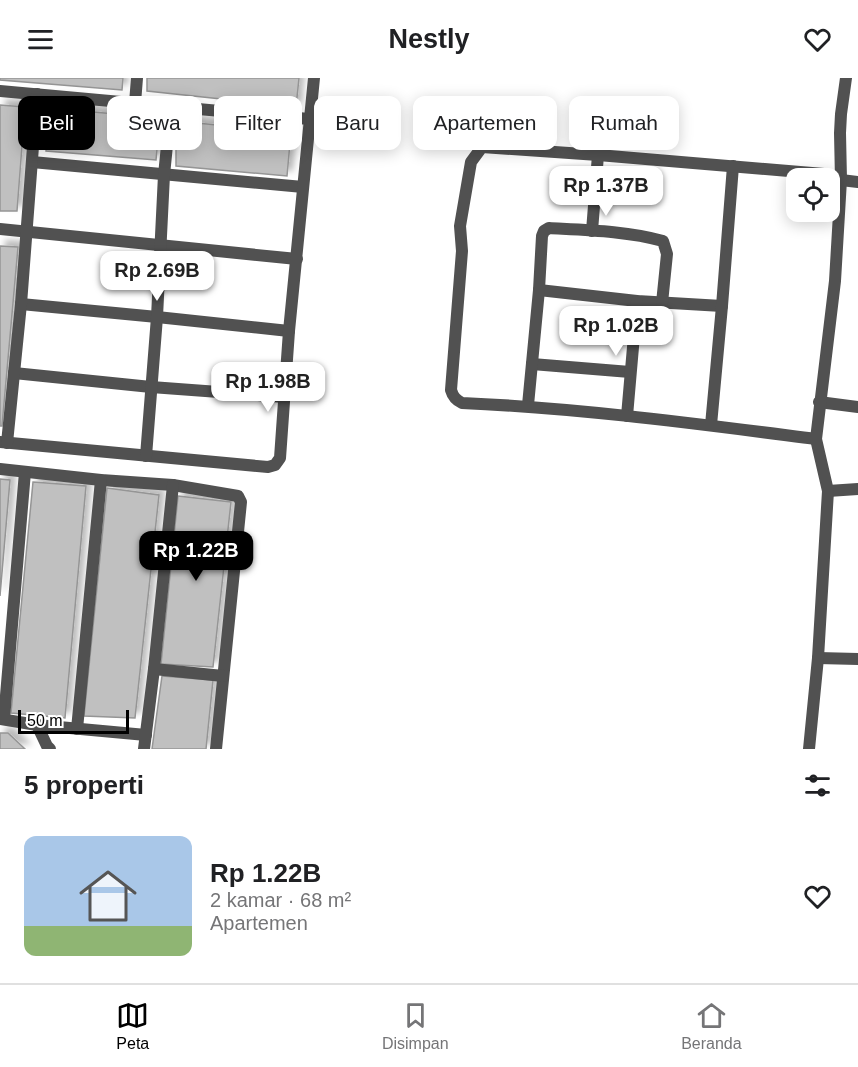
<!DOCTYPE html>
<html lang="id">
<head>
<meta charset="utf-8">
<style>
  :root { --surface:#fff; --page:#f2f2f2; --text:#202124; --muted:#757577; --line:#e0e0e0; --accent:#000 }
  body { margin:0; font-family:Arial,sans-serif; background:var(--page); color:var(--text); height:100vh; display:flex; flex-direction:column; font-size:22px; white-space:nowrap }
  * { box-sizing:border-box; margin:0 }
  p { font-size:20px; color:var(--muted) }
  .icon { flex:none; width:33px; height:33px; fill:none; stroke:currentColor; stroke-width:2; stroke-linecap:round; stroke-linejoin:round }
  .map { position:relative; height:671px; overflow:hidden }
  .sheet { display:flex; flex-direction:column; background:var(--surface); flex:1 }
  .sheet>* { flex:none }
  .banner { position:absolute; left:18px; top:18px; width:822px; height:54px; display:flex; gap:12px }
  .controls { position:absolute; left:786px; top:90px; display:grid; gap:12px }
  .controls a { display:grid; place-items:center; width:54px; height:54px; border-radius:12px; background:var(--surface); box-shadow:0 3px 15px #0003; font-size:30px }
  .scale { position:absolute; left:18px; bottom:15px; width:111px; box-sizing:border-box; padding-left:6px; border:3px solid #000; border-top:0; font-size:16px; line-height:21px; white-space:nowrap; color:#000; -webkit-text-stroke:4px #fff; paint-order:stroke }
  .price { position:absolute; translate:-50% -51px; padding:0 14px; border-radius:12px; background:#fff; color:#222; font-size:20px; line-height:39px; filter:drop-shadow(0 2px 3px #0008) }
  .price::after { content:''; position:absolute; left:50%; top:36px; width:18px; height:14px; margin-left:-9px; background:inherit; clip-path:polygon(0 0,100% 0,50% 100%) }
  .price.selected { background:var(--accent); color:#fff }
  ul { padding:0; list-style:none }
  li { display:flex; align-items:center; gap:18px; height:150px; padding:0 24px }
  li+li { border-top:2px solid var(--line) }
  li span { display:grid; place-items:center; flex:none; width:168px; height:120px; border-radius:12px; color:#555 }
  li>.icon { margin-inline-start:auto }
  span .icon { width:72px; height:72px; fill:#fffc; stroke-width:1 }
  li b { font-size:26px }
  h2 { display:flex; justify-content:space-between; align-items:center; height:72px; padding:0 24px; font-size:26px }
  .pill { padding:0 21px; border-radius:12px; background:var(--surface); box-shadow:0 3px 15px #0003; font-size:21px; line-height:54px }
  .pill.selected { background:var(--accent); color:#fff }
  header { display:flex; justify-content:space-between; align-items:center; height:78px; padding:0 24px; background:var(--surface); font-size:27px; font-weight:800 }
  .tabs { display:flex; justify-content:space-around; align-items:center; height:84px; border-top:2px solid var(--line); background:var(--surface); font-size:16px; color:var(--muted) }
  .tabs a { display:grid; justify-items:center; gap:3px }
  .tabs .selected { color:var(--accent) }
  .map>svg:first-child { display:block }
</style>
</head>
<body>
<header><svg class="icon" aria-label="menu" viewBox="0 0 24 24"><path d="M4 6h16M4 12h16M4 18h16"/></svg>Nestly<svg class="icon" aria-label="heart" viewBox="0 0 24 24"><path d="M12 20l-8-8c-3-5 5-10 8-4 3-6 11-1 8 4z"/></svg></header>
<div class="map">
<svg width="858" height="671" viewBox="0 0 858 671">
  <defs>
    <filter id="shadow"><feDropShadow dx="5.5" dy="-5.5" stdDeviation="3" flood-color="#0004"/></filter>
  </defs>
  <rect width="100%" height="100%" fill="#fff"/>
  <g fill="#c0c0c0" stroke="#959595" stroke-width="1.5" filter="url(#shadow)">
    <polygon points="0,0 123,0 122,12 0,2"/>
    <polygon points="147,0 299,0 296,29 147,13"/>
    <polygon points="0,27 25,29 17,133 0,133"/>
    <polygon points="49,30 160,40 156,82 46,73"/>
    <polygon points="176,43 291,54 287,98 176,88"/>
    <polygon points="0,168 18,169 2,348 0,348"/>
    <polygon points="0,401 10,402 0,518"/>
    <polygon points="33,404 86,408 65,640 11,635"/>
    <polygon points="107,410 159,417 135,640 84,638"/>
    <polygon points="178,418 231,424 213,589 161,586"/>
    <polygon points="162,598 213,602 206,671 152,671"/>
    <polygon points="0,655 8,655 25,671 0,671"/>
  </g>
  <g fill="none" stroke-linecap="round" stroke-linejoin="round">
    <g stroke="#515151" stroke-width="12">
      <polyline points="0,13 309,41"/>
      <polyline points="135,25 137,0"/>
      <polyline points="32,84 303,109"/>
      <polyline points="0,151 297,181"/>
      <polyline points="592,153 598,77"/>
      <polyline points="539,212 637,223 722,228"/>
      <polyline points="21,226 157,239 289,253"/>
      <polyline points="532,286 630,294"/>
      <polyline points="14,295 151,309 285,319"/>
      <polyline points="819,324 858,329"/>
      <path d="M 528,327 L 539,212 L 542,158 L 544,153 L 549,150 C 586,152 628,153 663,163 L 667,176 L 662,225"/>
      <polyline points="627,338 637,223"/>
      <polyline points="711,347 722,228 733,88"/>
      <path d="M 816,361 C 698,346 580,330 462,325 C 456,322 453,319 451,312 L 462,173 L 460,148 L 471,84 L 482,69 L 598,77 L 824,96 L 841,102 L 858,104"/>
      <polyline points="0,364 268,389 275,387 280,380 289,253 314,0"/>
      <polyline points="7,365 21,226 37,16"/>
      <polyline points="146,378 157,239 164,97 171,28"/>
      <polyline points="0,391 101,402 173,407 238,418 241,424 216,671"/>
      <polyline points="828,413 858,411"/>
      <polyline points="818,580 858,581"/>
      <polyline points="154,591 223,598"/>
      <polyline points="0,641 37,647 146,657"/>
      <polyline points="4,641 25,394"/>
      <polyline points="37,647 47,668 50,671"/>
      <polyline points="77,651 101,402"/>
      <polyline points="144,671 154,591 173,407"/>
      <polyline points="809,671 818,580 828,413 816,361 835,203 841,102 840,55 841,36 846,0"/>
    </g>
  </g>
</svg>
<div class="controls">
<a><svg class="icon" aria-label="locate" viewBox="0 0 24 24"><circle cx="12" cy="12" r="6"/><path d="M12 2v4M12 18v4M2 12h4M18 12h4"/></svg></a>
</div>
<div class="scale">50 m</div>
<b class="price" style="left:606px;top:139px">Rp 1.37B</b>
<b class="price" style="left:157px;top:224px">Rp 2.69B</b>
<b class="price" style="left:616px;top:279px">Rp 1.02B</b>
<b class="price" style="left:268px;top:335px">Rp 1.98B</b>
<b class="price selected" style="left:196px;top:504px">Rp 1.22B</b>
<div class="banner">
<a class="pill selected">Beli</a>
<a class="pill">Sewa</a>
<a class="pill">Filter</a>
<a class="pill">Baru</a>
<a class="pill">Apartemen</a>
<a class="pill">Rumah</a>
</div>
</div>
<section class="sheet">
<h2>5 properti<svg class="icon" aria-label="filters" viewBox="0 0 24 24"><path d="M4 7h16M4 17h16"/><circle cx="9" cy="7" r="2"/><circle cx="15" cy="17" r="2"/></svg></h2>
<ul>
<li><span style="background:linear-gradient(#a9c7e8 75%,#8fb573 0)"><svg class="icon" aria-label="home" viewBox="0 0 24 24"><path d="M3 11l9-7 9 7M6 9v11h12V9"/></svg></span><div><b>Rp 1.22B</b><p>2 kamar · 68 m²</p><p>Apartemen</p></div><svg class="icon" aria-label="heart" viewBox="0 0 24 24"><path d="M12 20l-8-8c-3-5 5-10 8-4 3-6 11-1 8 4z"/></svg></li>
</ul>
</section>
<nav class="tabs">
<a class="selected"><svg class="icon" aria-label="map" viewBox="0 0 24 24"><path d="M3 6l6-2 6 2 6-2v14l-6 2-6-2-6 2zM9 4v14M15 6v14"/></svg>Peta</a>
<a><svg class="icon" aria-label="saved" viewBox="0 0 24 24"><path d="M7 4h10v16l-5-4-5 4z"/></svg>Disimpan</a>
<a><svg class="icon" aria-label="home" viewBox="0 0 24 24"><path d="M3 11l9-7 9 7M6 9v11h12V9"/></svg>Beranda</a>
</nav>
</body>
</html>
